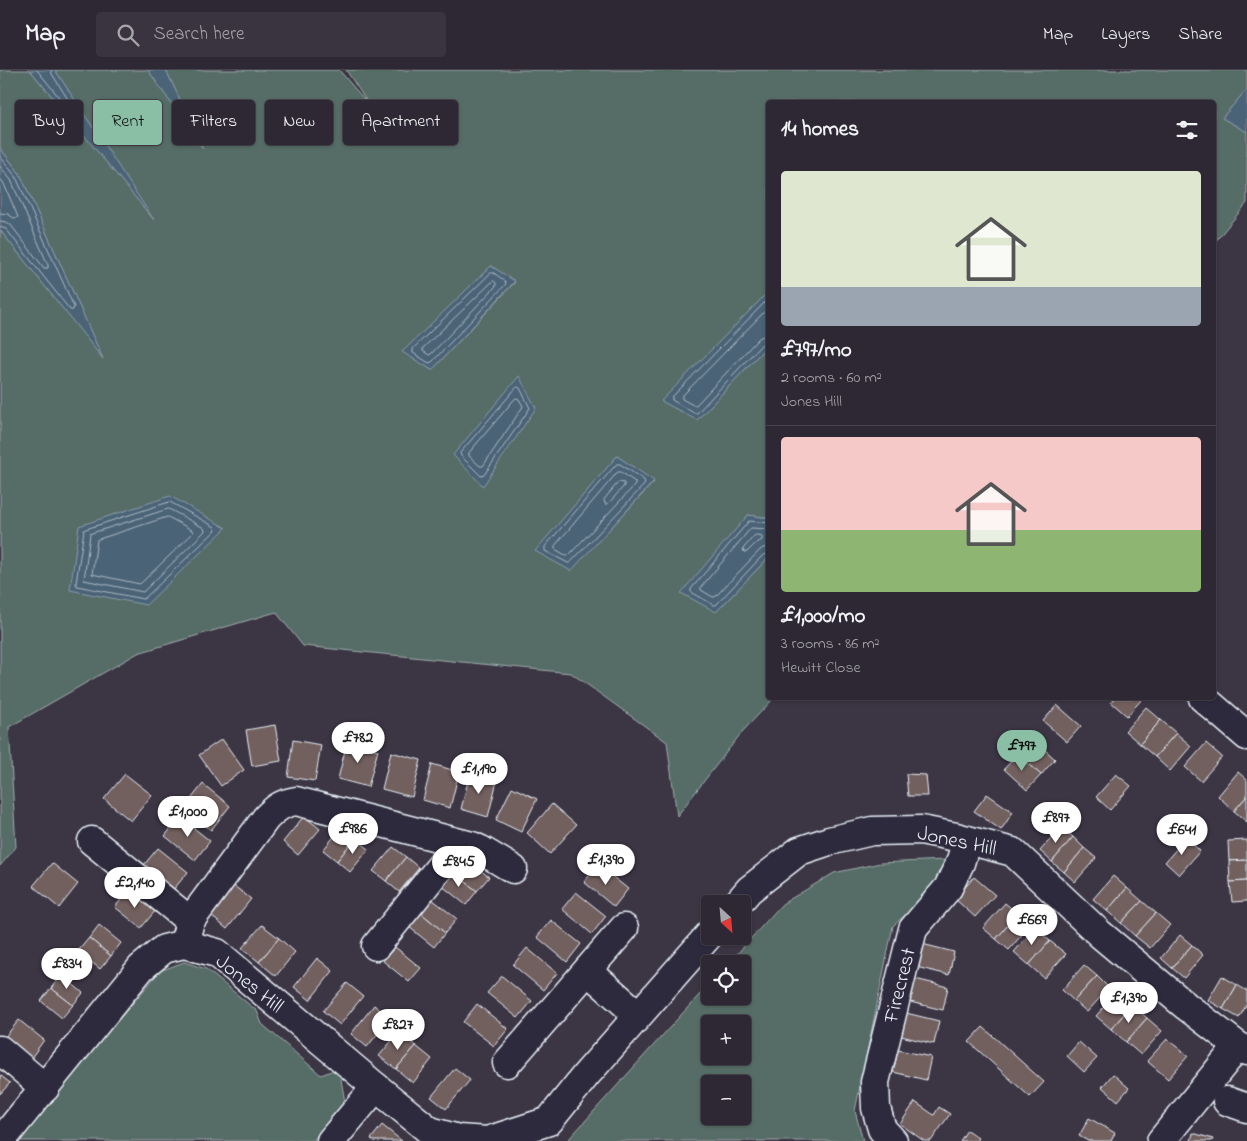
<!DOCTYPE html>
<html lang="en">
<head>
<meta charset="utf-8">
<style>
  :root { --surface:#2d2833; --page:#39343f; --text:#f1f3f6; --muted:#a7a6ac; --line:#48444e; --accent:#8abfa5 }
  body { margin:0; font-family:"Indie Flower",sans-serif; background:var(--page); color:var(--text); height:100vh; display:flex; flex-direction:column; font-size:19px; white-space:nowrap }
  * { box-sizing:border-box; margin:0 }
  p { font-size:16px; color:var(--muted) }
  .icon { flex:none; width:28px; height:28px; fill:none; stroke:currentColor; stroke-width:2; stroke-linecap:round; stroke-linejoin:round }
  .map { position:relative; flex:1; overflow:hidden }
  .panel { position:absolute; left:766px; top:30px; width:450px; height:600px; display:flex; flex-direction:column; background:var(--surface); border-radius:5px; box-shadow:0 1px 4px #0004,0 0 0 1px var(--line) }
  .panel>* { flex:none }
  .guide { position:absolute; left:15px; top:30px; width:475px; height:45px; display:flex; gap:10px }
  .needle { width:32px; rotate:154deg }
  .fabs { position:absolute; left:701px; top:825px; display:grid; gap:10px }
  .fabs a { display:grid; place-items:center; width:50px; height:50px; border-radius:5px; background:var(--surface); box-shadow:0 1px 4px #0004,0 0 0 1px var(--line); font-size:25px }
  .price { position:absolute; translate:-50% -42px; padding:0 11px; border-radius:18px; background:#fff; color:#222; font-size:16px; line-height:32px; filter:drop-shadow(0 1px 2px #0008) }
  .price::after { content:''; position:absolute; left:50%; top:30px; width:15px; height:11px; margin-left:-8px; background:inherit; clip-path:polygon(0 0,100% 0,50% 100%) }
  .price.on { background:var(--accent); color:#111 }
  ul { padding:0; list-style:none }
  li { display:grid; align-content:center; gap:10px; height:265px; padding:0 15px }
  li+li { border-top:1px solid var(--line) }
  li span { display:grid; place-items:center; height:155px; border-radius:5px; color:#555 }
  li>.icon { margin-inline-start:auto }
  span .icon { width:90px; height:90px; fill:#fffc; stroke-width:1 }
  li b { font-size:21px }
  h2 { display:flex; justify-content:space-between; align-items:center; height:60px; padding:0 15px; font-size:21px }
  .chip { padding:0 18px; border-radius:5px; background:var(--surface); box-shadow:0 1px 4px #0004,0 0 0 1px var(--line); font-size:18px; line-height:45px }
  .chip.on { background:var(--accent); color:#111 }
  header { display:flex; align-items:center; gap:30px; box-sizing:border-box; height:70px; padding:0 25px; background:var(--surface); border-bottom:1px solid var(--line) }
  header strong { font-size:24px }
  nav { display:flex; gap:28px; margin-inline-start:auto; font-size:18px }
  .search { width:350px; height:45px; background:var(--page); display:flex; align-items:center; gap:12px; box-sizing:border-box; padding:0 18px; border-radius:5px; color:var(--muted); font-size:19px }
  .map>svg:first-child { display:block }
</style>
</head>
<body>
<header>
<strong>Map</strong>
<div class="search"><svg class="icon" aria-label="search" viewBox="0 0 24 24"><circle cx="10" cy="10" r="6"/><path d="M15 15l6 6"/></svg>Search here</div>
<nav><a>Map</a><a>Layers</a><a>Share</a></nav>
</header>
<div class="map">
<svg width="1247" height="1071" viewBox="0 0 1247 1071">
  <rect width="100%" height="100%" fill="#3c3544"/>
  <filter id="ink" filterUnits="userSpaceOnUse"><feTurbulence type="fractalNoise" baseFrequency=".02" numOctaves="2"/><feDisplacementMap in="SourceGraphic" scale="10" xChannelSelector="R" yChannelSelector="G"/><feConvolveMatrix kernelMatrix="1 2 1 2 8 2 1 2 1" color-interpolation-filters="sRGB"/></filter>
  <g filter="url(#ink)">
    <g fill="#576c66" stroke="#a0aeaf" fill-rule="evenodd">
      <path d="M 0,0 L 30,0 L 150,145 L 55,0 L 148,0 L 201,75 L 166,0 L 339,0 L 369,35 L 346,0 L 1247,0 L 1247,19 L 1222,48 L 1247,62 L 1247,133 L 1214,173 L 1214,32 L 769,32 L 769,221 L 662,331 L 697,350 L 769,274 L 769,448 L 748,445 L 716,542 L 769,487 L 769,628 L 774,628 L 742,662 L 677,746 L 667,672 L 571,603 L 303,576 L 276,542 L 138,583 L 9,657 L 16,777 L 0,796 L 0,160 L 102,287 L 20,104 L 0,78 ZM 491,196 L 515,212 L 432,300 L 403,282 ZM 617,386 L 654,412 L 571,500 L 536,481 Z"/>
      <path d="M 945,790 L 935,818 L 893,856 L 855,1041 L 863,1071 L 567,1071 L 710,913 L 710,926 L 742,926 L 742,894 L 728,894 L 782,834 L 834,803 L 880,793 ZM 710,954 L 742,954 L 742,986 L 710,986 ZM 710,1014 L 742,1014 L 742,1046 L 710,1046 Z"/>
      <polygon points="184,892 206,899 257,941 262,954 321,1005 334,1000 340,1004 345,1032 313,1071 16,1071 160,901"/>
    </g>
    <g fill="#4c6477" stroke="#8a9cab">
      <polygon points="30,0 55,0 154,150"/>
      <polygon points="148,0 166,0 203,79"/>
      <polygon points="1247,19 1247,62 1222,48"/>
      <polygon points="0,78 20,104 103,289 0,160"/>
      <polygon points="491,196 515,211 432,300 402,282"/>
      <polygon points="769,221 769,274 697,350 661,331"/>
      <polygon points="519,306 536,338 483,416 453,385"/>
      <polygon points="617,386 654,411 571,501 535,481"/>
      <polygon points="170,426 226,458 146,535 70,520 79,456"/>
      <polygon points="748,445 769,448 769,487 716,542 681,523"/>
    </g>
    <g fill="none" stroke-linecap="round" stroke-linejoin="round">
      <g stroke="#aab9c4" stroke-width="1">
        <polyline points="37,0 67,37 70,38 71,34 52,4 51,0"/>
        <polyline points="0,86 16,107 74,237 73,240 70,240 6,159 0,157"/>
        <polyline points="0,96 11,110 48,195 48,198 44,198 10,154 6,152 0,151"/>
        <polyline points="0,108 4,114 18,147 15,149 8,144 0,143"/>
        <polygon points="491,203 494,203 505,211 506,214 432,292 429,293 413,283 413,279"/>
        <polygon points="494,211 496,213 496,216 431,284 429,285 423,281 423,278 492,212"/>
        <polyline points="769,228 672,327 672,330 694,343 697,343 763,273 769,271"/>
        <polyline points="769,237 682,326 682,329 693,335 696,335 759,268 763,266 769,265"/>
        <polygon points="518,317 520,318 530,338 484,405 481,406 461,386 460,383 516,318"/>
        <polygon points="516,328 519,329 523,336 522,338 483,396 480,396 469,386 469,383"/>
        <polygon points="617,394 620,394 644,410 645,414 570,493 568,493 545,481 545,477"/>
        <polygon points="618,402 621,402 635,412 635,415 569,485 567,486 555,479 555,476"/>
        <polygon points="619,412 624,413 624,416 608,434 605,434 604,430"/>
        <polygon points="170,432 215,457 216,460 145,528 143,529 77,516 76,513 84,460"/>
        <polygon points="169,439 204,458 205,461 143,522 84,510 90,464"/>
        <polygon points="168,447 192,460 193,463 140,514 92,504 97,470"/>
        <polyline points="769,453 749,451 691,519 691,522 714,535 716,535 763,485 769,484"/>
        <polyline points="769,459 751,458 701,517 701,520 713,527 715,527 759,481 763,478 769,477"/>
        <polygon points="757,465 762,466 762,470 755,474 747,482 744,482 743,479 754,466"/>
      </g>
    </g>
    <g fill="#72615f" stroke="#e8f1f8">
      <polygon points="1114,628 1143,628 1127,646 1111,632"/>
      <polygon points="1057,635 1081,656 1067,672 1043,651"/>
      <polygon points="1146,637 1161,650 1140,674 1125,661"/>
      <polygon points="1161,650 1176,663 1155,687 1140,674"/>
      <polygon points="275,655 281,691 252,696 246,660"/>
      <polygon points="1176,663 1191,676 1170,701 1155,687"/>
      <polygon points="1032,668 1055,689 1041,705 1018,684"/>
      <polygon points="222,669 244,700 221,716 199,685"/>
      <polygon points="293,670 321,675 315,711 288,707"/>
      <polygon points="347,672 378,680 368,717 338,709"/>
      <polygon points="1206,673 1222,687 1201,711 1185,697"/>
      <polygon points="391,682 421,690 412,727 382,719"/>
      <polygon points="1018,684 1041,705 1027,720 1004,699"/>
      <polygon points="432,694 459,702 450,738 423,730"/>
      <polygon points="1238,702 1247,710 1247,726 1234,741 1218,726"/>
      <polygon points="470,703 497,711 488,747 461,739"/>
      <polygon points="125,704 152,725 131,751 104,729"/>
      <polygon points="906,704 926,705 928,726 908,726"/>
      <polygon points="1116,704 1131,716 1110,740 1096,727"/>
      <polygon points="203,714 230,736 211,760 184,738"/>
      <polygon points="512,717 537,729 521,762 496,750"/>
      <polygon points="987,724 1013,742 1001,760 974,741"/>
      <polygon points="1247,726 1247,752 1234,741"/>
      <polygon points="552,734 576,755 550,784 527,763"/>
      <polygon points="304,746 320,759 298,785 283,772"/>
      <polygon points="180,747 210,771 195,790 165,766"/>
      <polygon points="342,757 355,768 337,791 323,780"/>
      <polygon points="1061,757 1073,767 1052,792 1040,781"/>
      <polygon points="1073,767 1084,778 1064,802 1052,792"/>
      <polygon points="355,768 369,779 350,802 337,791"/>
      <polygon points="1186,768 1200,781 1179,805 1165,792"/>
      <polygon points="1247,770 1247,790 1229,791 1228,771"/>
      <polygon points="393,777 406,787 386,811 373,801"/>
      <polygon points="158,778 188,802 173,820 143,796"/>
      <polygon points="1084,778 1096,788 1075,812 1064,802"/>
      <polygon points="406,787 419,798 399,822 386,811"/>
      <polygon points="464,787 489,807 477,821 452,801"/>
      <polygon points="1247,790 1247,811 1230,812 1229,791"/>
      <polygon points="52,793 78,814 59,838 33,816"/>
      <polygon points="598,795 628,819 614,837 584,812"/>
      <polygon points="452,801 477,821 466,835 441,815"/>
      <polygon points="1113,806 1127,818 1107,841 1093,829"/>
      <polygon points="974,807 995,825 975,847 955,829"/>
      <polygon points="1247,811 1247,831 1232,832 1230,812"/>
      <polygon points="234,816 251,829 227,859 210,845"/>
      <polygon points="1127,818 1142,831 1121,853 1107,841"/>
      <polygon points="129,820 155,841 141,858 115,837"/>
      <polygon points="576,822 606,846 592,864 562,839"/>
      <polygon points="432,829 457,849 445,863 421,843"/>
      <polygon points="1142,831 1156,843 1135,866 1121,853"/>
      <polygon points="1005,833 1018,844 996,869 983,858"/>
      <polygon points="421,843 445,863 434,877 409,857"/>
      <polygon points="1156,843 1170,855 1150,878 1135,866"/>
      <polygon points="1018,844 1030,855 1009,880 996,869"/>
      <polygon points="551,850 581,874 567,892 537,867"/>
      <polygon points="99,855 121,873 111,886 89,868"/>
      <polygon points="262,855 279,868 259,892 242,878"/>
      <polygon points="1035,858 1050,871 1029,895 1014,882"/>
      <polygon points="1180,865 1192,875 1172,898 1161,888"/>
      <polygon points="89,868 111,886 100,899 78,881"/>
      <polygon points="279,868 295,882 276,906 259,892"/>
      <polygon points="1050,871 1066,884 1044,908 1029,895"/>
      <polygon points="922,874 954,882 949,905 916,897"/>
      <polygon points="1192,875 1203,885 1184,908 1172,898"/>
      <polygon points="395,877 421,898 409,912 383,891"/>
      <polygon points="527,878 557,903 543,920 513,895"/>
      <polygon points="317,888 333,901 310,930 294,917"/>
      <polygon points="1084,895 1097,906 1074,931 1062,920"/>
      <polygon points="62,905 83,923 73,935 51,918"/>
      <polygon points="502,906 532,931 518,948 487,923"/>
      <polygon points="1097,906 1109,918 1087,942 1074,931"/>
      <polygon points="1222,906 1237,915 1223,939 1208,930"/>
      <polygon points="915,909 948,917 943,940 910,932"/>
      <polygon points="347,913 363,926 340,955 323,941"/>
      <polygon points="1237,915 1247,921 1247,934 1239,948 1223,939"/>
      <polygon points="51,918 73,935 62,948 41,931"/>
      <polygon points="1117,922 1132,935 1111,959 1096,946"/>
      <polygon points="477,934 508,959 494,976 463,952"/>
      <polygon points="374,935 390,948 367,977 351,964"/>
      <polygon points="1132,935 1147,948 1126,972 1111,959"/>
      <polygon points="906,943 939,951 934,974 901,966"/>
      <polygon points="1147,948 1162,961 1141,985 1126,972"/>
      <polygon points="19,950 44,970 31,988 5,967"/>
      <polygon points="983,957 1044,1012 1030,1027 969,972"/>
      <polygon points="399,962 416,976 396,999 379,986"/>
      <polygon points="1167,969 1188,986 1168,1009 1147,991"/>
      <polygon points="1079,972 1097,988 1084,1002 1067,986"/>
      <polygon points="416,976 432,989 413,1013 396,999"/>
      <polygon points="898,980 931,987 926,1010 893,1002"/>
      <polygon points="455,998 470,1010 446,1039 431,1027"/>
      <polygon points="1113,1004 1129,1018 1118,1031 1102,1017"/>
      <polygon points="0,1005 10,1013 0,1024"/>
      <polygon points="915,1032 934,1045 939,1037 950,1044 931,1071 924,1071 900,1054"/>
      <polygon points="1089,1048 1115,1063 1111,1071 1088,1071 1079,1066"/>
      <polygon points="382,1055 402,1071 374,1071 371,1069"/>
      <polygon points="967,1060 978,1068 976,1071 960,1071"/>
      <polygon points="1193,1063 1213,1069 1212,1071 1191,1071"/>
    </g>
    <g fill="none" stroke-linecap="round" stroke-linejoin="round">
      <g stroke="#e8f1f8" stroke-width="31">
        <g id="minor">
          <polyline points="1203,628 1247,666"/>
          <polyline points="92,771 190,851"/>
          <polyline points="737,834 749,820 799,781 829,771 872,761 921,760 956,767 1013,782 1100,864 1186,936 1238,976 1247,981"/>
          <path d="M 184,874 L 190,851 L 266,748 C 276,738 282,733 296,731 L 472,776 L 481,780 L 513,799"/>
          <polyline points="376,876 444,792 451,771"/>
          <polyline points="588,901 638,945"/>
          <polyline points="0,980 45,1018"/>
          <polyline points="507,993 624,858"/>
          <polyline points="1227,1031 1247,1038"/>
          <polyline points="1,1071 141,898 164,879 184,874 217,883 376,1017 430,1061 458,1069 487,1071"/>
          <polyline points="331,1071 376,1017"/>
          <polyline points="487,1071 549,1051 586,1005 710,864"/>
          <polyline points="893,1071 882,1059 876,1038 875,1012 913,859 948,818 960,793 967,770"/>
          <polyline points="1161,1071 1238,976"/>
        </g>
      </g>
      <use href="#minor" stroke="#2f2a3d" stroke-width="28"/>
    </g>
  </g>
  <g text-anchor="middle" stroke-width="4" stroke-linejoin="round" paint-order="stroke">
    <g font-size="21" fill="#e8f1f8" stroke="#2f2a3d">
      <text transform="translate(957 770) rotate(12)" y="7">Jones Hill</text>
      <text transform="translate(250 913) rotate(39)" y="7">Jones Hill</text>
      <text transform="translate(899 915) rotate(-76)" y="7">Firecrest</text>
    </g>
  </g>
</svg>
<div class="fabs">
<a><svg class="needle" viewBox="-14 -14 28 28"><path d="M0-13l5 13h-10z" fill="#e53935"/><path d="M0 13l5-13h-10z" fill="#a7a6ac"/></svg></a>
<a><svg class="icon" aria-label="locate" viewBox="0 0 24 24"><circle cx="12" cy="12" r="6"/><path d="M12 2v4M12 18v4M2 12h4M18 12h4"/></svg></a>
<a>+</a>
<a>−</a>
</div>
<b class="price" style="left:358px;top:694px">£782</b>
<b class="price on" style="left:1022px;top:702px">£797</b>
<b class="price" style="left:479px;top:725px">£1,190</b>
<b class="price" style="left:188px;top:768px">£1,000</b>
<b class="price" style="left:1056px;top:774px">£897</b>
<b class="price" style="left:353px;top:785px">£986</b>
<b class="price" style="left:1182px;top:786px">£641</b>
<b class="price" style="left:606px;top:816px">£1,390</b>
<b class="price" style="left:459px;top:818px">£845</b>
<b class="price" style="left:135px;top:839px">£2,140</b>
<b class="price" style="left:1032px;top:876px">£669</b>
<b class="price" style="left:67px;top:920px">£834</b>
<b class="price" style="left:1129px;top:954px">£1,390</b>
<b class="price" style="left:398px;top:981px">£827</b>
<div class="guide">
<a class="chip">Buy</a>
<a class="chip on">Rent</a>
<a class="chip">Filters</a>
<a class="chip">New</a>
<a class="chip">Apartment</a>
</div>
<section class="panel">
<h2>14 homes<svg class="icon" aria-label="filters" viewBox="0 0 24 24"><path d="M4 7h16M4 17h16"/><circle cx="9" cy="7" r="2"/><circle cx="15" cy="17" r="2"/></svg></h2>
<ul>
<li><span style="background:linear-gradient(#dfe7d0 75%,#9aa5b1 0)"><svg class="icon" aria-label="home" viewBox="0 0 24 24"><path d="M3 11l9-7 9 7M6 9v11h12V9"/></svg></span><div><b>£797/mo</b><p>2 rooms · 60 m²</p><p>Jones Hill</p></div></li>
<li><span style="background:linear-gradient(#f6c9c9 60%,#8fb573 0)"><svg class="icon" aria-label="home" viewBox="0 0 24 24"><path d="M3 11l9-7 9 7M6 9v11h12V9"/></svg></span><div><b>£1,000/mo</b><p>3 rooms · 86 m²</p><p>Hewitt Close</p></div></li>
</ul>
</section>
</div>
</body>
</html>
